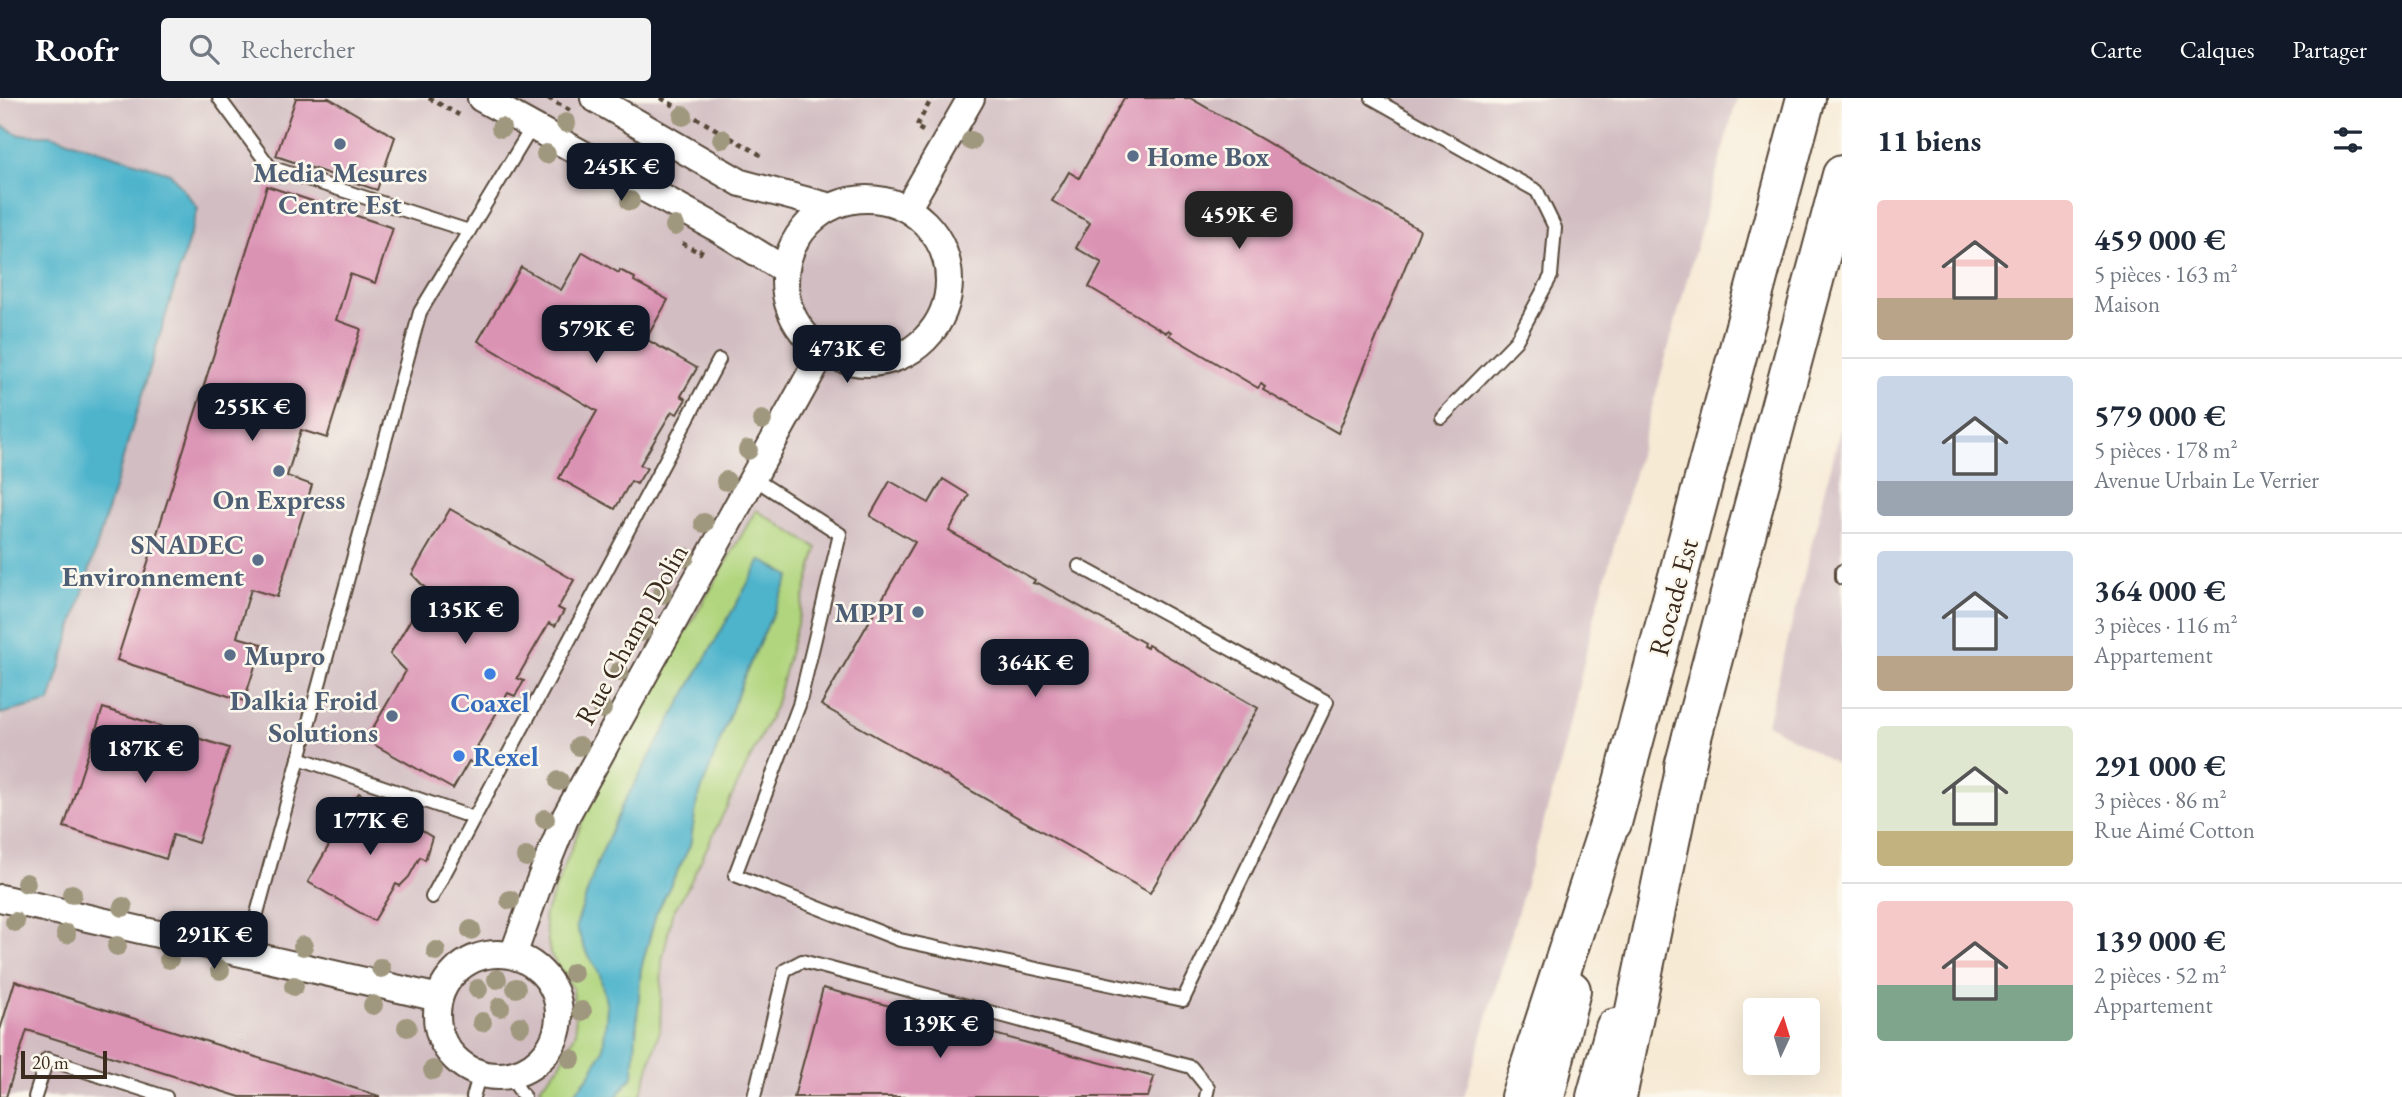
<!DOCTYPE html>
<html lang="fr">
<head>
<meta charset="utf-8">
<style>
  :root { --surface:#fff; --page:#f2f2f3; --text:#1f2937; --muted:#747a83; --line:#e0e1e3; --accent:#111827 }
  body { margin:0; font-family:"EB Garamond",serif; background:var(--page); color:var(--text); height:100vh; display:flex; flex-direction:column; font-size:26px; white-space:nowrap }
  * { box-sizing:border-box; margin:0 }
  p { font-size:23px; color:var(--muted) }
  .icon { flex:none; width:38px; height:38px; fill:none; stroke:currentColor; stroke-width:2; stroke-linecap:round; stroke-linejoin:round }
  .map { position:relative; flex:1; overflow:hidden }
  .drawer { display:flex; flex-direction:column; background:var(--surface); width:560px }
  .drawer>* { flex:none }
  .needle { width:46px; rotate:4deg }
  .tools { position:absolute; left:1743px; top:900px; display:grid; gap:14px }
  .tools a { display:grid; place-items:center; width:77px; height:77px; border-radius:7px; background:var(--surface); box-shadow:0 7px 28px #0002; font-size:35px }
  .scale { position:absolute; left:21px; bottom:18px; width:86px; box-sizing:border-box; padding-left:7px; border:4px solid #3b2a1e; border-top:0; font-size:19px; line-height:24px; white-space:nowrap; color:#3b2a1e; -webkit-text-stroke:5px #fbf7ec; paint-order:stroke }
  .price { position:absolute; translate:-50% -60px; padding:0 16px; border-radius:14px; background:var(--accent); color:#fff; font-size:23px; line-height:46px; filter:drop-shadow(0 2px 4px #0008) }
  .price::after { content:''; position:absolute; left:50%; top:42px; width:21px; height:16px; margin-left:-10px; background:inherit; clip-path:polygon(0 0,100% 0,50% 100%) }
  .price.selected { background:#222; color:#fff }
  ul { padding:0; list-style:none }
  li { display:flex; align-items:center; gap:21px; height:175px; padding:0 35px }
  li+li { border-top:2px solid var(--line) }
  li span { display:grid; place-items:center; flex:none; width:196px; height:140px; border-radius:7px; color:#555 }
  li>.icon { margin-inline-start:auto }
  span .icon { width:84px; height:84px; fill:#fffc; stroke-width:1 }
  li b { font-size:30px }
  h2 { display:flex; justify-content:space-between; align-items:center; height:84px; padding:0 35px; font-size:30px }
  header { display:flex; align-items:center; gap:42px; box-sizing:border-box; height:98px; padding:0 35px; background:var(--accent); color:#fff }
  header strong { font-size:33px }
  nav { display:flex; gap:38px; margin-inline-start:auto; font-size:24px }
  .search { width:490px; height:63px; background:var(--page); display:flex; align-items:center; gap:18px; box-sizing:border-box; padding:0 24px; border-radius:7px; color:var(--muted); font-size:26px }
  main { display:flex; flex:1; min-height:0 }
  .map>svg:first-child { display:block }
</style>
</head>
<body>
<header>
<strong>Roofr</strong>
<div class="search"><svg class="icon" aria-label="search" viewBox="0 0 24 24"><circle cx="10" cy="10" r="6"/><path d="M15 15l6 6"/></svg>Rechercher</div>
<nav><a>Carte</a><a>Calques</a><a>Partager</a></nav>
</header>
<main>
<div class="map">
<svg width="1842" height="999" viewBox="0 0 1842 999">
  <rect width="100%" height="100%" fill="#fbf7ec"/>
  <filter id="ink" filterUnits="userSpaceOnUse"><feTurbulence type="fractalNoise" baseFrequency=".0143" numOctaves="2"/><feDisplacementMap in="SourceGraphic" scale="14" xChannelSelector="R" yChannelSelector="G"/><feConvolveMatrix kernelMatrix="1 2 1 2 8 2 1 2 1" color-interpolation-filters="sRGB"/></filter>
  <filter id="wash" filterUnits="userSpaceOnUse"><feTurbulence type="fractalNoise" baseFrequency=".00686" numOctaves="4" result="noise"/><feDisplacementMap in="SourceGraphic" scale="28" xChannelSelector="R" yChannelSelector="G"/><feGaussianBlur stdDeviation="1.57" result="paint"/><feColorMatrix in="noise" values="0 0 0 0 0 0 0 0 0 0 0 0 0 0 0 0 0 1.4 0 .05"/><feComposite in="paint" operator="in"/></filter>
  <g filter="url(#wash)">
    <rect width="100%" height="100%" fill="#f7ead5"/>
    <g fill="#d2bec2">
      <polygon points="0,0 1737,0 1592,528 1564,654 1464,999 0,999"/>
      <polygon points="1842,324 1842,669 1767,626"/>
    </g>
    <polygon fill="#b1d57e" stroke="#76804e" stroke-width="2" points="756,412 817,450 775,609 688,789 672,816 662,863 660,932 640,999 546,999 540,989 560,967 576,934 573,891 550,856 544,819 594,694"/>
    <g fill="#4eb4cc" stroke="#446f75" stroke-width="2">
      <polygon points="0,27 20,37 51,37 170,75 198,110 50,604 0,616"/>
      <polygon points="761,462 790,478 744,579 697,704 690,748 656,816 641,871 633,978 616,999 571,999 589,978 603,952 607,909 600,877 584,849 576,828 596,768 622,708"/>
    </g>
    <g id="blocks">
      <g fill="#db93b4">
        <polygon points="296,0 329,0 395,39 377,92 276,58"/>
        <polygon points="1124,0 1190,0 1420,132 1338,335 1263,292 1265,289 1261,286 1258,290 1169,237 1171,234 1168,232 1166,235 1089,189 1102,165 1076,150 1090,125 1052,103 1069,74 1079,80"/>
        <polygon points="267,88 393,130 375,185 350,176 336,222 361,231 327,340 301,332 287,378 312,387 277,499 251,491 244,514 237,539 262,546 244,603 117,562"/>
        <polygon points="583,154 619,175 620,172 635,180 634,183 668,202 646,241 697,270 681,298 686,301 677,316 672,313 640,367 647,370 637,386 631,383 615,411 559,380 597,313 478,243 521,169 561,192"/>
        <polygon points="943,381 969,397 949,433 1035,482 1033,485 1037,486 1038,485 1144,545 1143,548 1147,550 1148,547 1258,610 1150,795 821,607 915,444 870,418 890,383 929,405"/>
        <polygon points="450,411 574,482 558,510 564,513 555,528 549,525 517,580 524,583 515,598 508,595 477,649 484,653 475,667 469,663 453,691 366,642 406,573 390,556 428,493 412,476"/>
        <polygon points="103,610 229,650 198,745 173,737 166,761 64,729"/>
        <polygon points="359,695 432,739 425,762 420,759 409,779 400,788 396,786 374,823 308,784"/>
        <polygon points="15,883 379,998 379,999 240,999 27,932 6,999 0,999 0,932"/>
        <polygon points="823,890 1154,979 1148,999 794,999"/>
      </g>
    </g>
  </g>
  <g filter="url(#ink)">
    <use href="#blocks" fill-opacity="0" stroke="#574739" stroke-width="2"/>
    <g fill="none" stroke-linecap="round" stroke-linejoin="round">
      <g stroke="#574739" stroke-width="16">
        <g id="service">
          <polyline points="219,0 270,69 469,133"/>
          <polyline points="1372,0 1537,93 1555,130 1551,178 1516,243 1442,319"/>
          <polyline points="753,380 840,436 799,607 735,777 900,842 1183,902 1327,604 1079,468"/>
          <polyline points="1842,473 1842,480"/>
          <polyline points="299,660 474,720"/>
          <polyline points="432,799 719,262"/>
          <polyline points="246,856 420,214 532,29"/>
          <polyline points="510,978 524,999"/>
          <polyline points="35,999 47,961 166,999"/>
          <polyline points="473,999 480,975"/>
          <polyline points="754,999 785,872 802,863 1191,969 1208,990 1206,999"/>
        </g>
      </g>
      <g stroke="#574739" stroke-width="30">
        <g id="minor">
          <polyline points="481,0 715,129 785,172"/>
          <polyline points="594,0 741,85 831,109"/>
          <circle cx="867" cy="183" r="82"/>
          <polyline points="907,111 971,0"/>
          <polyline points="0,800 439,900"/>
          <circle cx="498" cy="917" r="61"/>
          <polyline points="513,857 539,785 566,718 822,255"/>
        </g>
      </g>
      <g stroke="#574739" stroke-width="42">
        <g id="trunk">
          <polyline points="1684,669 1842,77"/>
          <polyline points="1612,725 1806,0"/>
          <polyline points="1545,999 1571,892"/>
          <polyline points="1596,999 1615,930"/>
        </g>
      </g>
      <g stroke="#574739" stroke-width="42">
        <g id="motorway">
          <polyline points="1520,999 1620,693"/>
          <polyline points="1617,999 1692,638"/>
        </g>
      </g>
      <g stroke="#574739" stroke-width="4.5" stroke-dasharray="5 5" stroke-linecap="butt">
        <polyline points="429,0 459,17"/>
        <polyline points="548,0 571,13"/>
        <polyline points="661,0 759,56 756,61"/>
        <polyline points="923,33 916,29 932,0"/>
        <polyline points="682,145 700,155 702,151"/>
      </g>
      <use href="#service" stroke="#fff" stroke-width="12"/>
      <use href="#minor" stroke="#fff" stroke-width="26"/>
      <use href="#trunk" stroke="#fff" stroke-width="38"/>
      <use href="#motorway" stroke="#fff" stroke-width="38"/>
    </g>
    <g fill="#a0987e">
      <circle cx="683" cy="18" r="10"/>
      <circle cx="566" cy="25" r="10"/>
      <circle cx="501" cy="30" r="10"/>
      <circle cx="722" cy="41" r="10"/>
      <circle cx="971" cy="43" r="10"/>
      <circle cx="546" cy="56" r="10"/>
      <circle cx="653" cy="74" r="10"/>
      <circle cx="585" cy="78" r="10"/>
      <circle cx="630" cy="103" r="10"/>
      <circle cx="675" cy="128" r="10"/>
      <circle cx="762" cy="322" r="10"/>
      <circle cx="748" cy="352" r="10"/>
      <circle cx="726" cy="383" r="10"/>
      <circle cx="704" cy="425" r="10"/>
      <circle cx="685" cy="459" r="10"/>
      <circle cx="662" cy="496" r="10"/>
      <circle cx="641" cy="534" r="10"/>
      <circle cx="619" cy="574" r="10"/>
      <circle cx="602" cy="611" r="10"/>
      <circle cx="579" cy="648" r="10"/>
      <circle cx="559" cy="683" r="10"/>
      <circle cx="545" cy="721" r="10"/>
      <circle cx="526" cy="759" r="10"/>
      <circle cx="26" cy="785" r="10"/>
      <circle cx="72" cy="796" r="10"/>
      <circle cx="510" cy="802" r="10"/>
      <circle cx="123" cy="809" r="10"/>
      <circle cx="175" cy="821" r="10"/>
      <circle cx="15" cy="824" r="10"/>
      <circle cx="471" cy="832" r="10"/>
      <circle cx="229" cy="834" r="10"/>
      <circle cx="66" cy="836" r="10"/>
      <circle cx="117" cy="848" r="10"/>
      <circle cx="303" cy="848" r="10"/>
      <circle cx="436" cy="853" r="10"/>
      <circle cx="169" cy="861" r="10"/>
      <circle cx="381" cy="870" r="10"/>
      <circle cx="220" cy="872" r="10"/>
      <circle cx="573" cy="875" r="10"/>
      <circle cx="497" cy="881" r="10"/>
      <circle cx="294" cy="888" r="10"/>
      <circle cx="516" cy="890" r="10"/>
      <circle cx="478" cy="891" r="10"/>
      <circle cx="373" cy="907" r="10"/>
      <circle cx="500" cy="909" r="10"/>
      <circle cx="582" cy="913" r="10"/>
      <circle cx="482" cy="924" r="10"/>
      <circle cx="520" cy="928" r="10"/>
      <circle cx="407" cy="929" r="10"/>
      <circle cx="571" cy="961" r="10"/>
      <circle cx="433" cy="972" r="10"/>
    </g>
  </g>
  <g fill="#5c6f8a" stroke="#fbf7ec" stroke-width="2.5">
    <circle cx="340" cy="46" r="7"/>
    <circle cx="1133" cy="58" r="7"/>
    <circle cx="279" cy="373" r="7"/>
    <circle cx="258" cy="462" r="7"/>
    <circle cx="918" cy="514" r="7"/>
    <circle cx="230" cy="557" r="7"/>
    <circle cx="392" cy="618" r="7"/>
  </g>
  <g fill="#3f7fe0" stroke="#fbf7ec" stroke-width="2.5">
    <circle cx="490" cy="576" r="7"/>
    <circle cx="459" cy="658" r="7"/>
  </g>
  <g text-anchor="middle" stroke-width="5" stroke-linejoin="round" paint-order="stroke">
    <g font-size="28" font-weight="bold" fill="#4e5e75" stroke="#fbf7ec" text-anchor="end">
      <text x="1147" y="68" text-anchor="start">Home Box</text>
      <text x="340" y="84" text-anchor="middle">Media Mesures<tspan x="340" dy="32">Centre Est</tspan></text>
      <text x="279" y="411" text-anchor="middle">On Express</text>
      <text x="244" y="456">SNADEC<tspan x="244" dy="32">Environnement</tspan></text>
      <text x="904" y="524">MPPI</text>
      <text x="244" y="567" text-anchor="start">Mupro</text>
      <text x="378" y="612">Dalkia Froid<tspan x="378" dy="32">Solutions</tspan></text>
    </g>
    <g font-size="28" fill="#3b2a1e" stroke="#fbf7ec">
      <text transform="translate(1673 499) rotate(-75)" y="10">Rocade Est</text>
      <text transform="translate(631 536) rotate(-61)" y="10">Rue Champ Dolin</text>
    </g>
    <g font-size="28" font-weight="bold" fill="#366cbe" stroke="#fbf7ec">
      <text x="490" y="614">Coaxel</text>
      <text x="473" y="668" text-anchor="start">Rexel</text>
    </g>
  </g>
</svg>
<div class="tools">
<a><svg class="needle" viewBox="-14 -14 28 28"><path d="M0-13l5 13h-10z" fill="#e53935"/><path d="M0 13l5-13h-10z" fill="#747a83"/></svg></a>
</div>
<div class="scale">20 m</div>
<b class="price" style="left:621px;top:105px">245K €</b>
<b class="price selected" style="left:1239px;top:153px">459K €</b>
<b class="price" style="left:596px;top:267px">579K €</b>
<b class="price" style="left:847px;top:287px">473K €</b>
<b class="price" style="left:252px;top:345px">255K €</b>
<b class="price" style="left:465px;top:548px">135K €</b>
<b class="price" style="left:1035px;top:601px">364K €</b>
<b class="price" style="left:145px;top:687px">187K €</b>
<b class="price" style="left:370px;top:759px">177K €</b>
<b class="price" style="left:214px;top:873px">291K €</b>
<b class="price" style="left:940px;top:962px">139K €</b>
</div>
<section class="drawer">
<h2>11 biens<svg class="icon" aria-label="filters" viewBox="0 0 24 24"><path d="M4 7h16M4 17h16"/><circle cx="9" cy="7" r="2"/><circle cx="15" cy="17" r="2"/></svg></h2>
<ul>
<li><span style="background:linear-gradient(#f6c9c9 70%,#b9a48a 0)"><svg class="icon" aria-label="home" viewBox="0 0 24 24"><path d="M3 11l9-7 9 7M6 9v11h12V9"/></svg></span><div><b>459 000 €</b><p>5 pièces · 163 m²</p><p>Maison</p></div></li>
<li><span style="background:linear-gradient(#c9d6e8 75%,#9aa5b1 0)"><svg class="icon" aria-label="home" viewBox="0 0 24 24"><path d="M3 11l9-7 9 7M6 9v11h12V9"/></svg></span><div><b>579 000 €</b><p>5 pièces · 178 m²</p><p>Avenue Urbain Le Verrier</p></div></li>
<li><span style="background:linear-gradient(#c9d6e8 75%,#b9a48a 0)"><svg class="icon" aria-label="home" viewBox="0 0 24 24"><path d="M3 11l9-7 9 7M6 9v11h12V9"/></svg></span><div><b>364 000 €</b><p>3 pièces · 116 m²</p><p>Appartement</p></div></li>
<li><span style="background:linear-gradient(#dfe7d0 75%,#c2b280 0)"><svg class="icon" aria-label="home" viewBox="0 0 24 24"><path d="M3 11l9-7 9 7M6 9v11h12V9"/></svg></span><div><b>291 000 €</b><p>3 pièces · 86 m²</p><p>Rue Aimé Cotton</p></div></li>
<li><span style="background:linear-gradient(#f6c9c9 60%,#7fa58c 0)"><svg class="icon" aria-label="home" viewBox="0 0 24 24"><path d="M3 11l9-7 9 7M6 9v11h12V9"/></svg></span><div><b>139 000 €</b><p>2 pièces · 52 m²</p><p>Appartement</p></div></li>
</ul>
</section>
</main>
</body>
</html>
